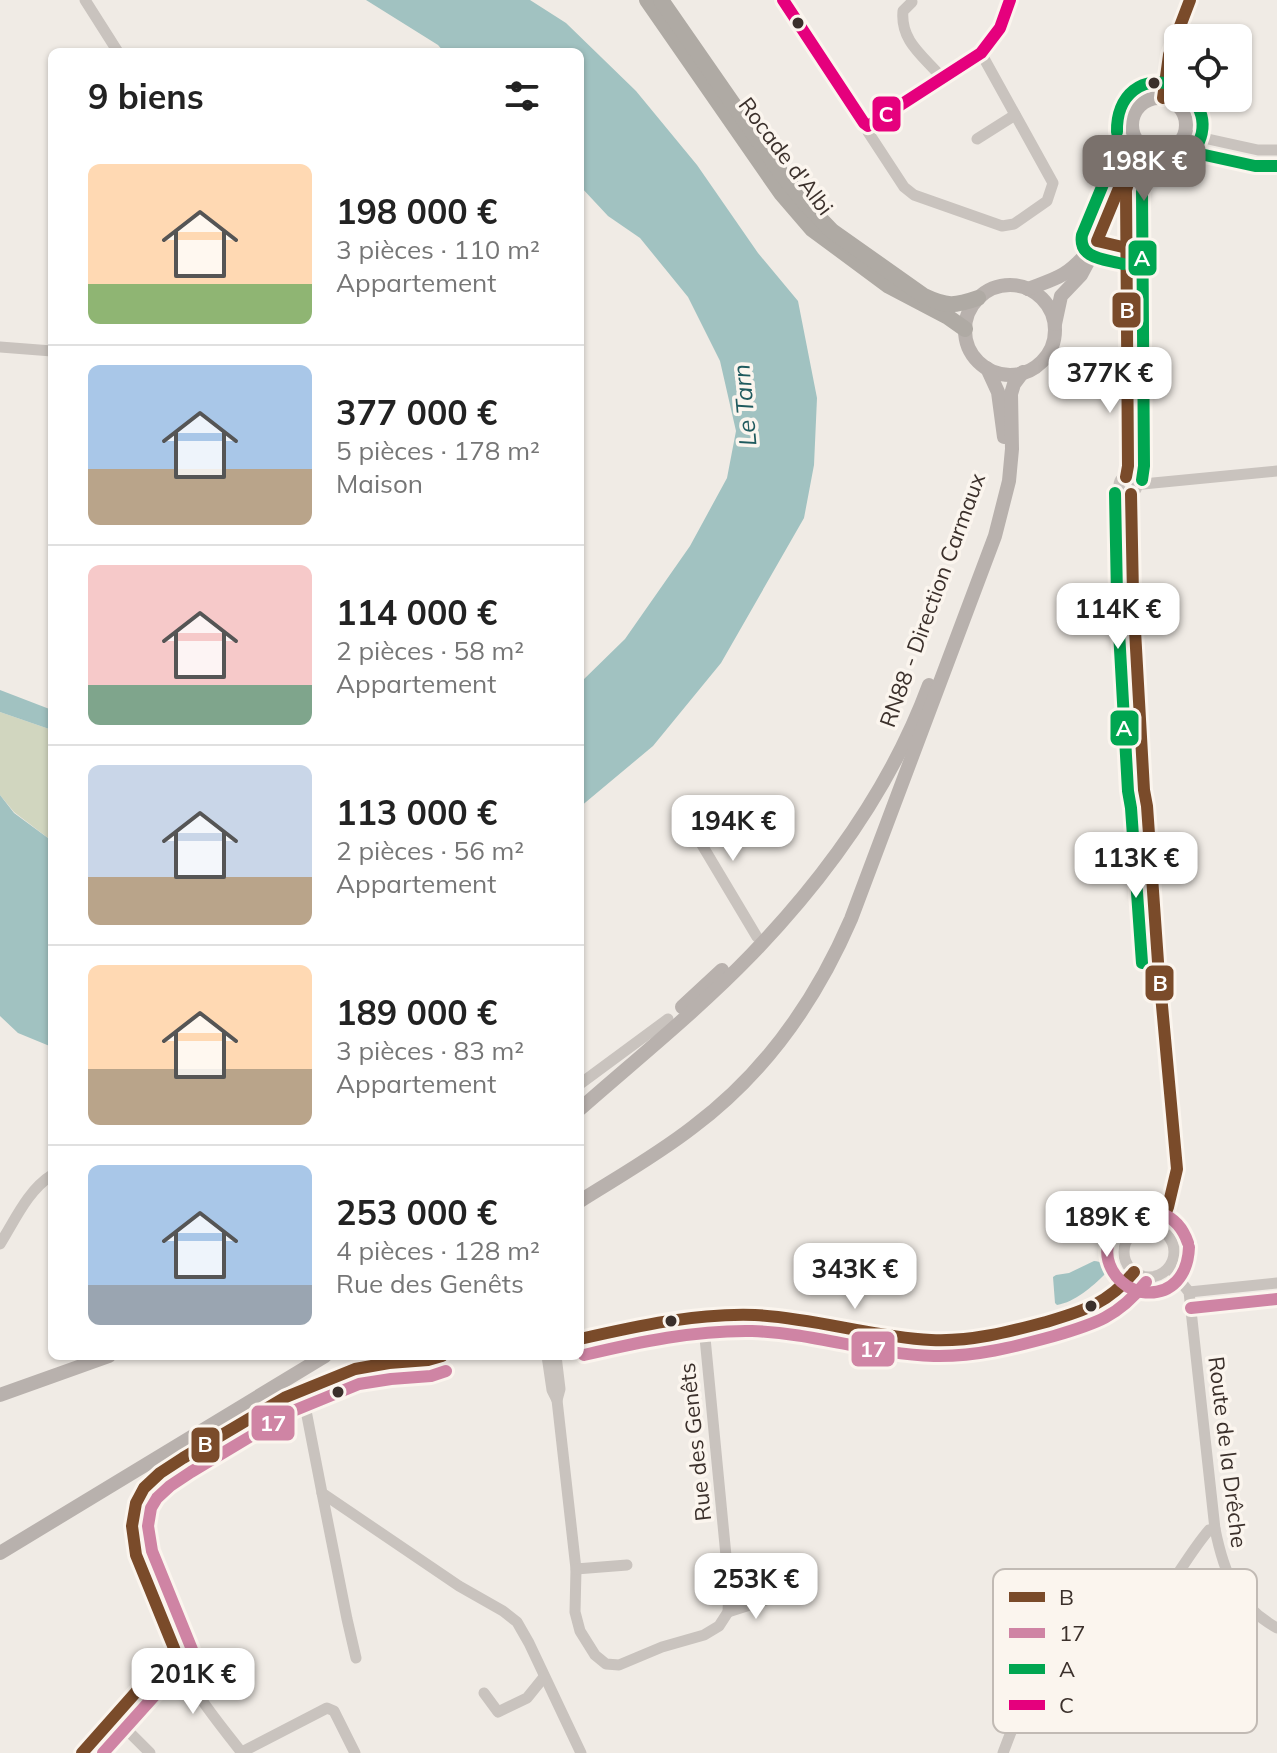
<!DOCTYPE html>
<html lang="fr">
<head>
<meta charset="utf-8">
<style>
  :root { --surface:#fff; --page:#f6f6f6; --text:#222; --muted:#767676; --line:#e0e0e0; --accent:#7a716c }
  body { margin:0; font-family:Mulish,sans-serif; background:var(--page); color:var(--text); height:100vh; display:flex; flex-direction:column; font-size:30px; white-space:nowrap }
  * { box-sizing:border-box; margin:0 }
  p { font-size:26px; color:var(--muted) }
  .icon { flex:none; width:44px; height:44px; fill:none; stroke:currentColor; stroke-width:2; stroke-linecap:round; stroke-linejoin:round }
  .map { position:relative; flex:1; overflow:hidden }
  .panel { position:absolute; left:48px; top:48px; width:536px; height:1312px; display:flex; flex-direction:column; background:var(--surface); border-radius:12px; box-shadow:0 2px 6px #0004 }
  .panel>* { flex:none }
  .fabs { position:absolute; left:1164px; top:24px; display:grid; gap:16px }
  .fabs a { display:grid; place-items:center; width:88px; height:88px; border-radius:12px; background:var(--surface); box-shadow:0 2px 6px #0004; font-size:40px }
  .price { position:absolute; translate:-50% -68px; padding:0 18px; border-radius:16px; background:#fff; color:#222; font-size:26px; line-height:52px; filter:drop-shadow(0 2px 4px #0008) }
  .price::after { content:''; position:absolute; left:50%; top:48px; width:24px; height:18px; margin-left:-12px; background:inherit; clip-path:polygon(0 0,100% 0,50% 100%) }
  .price.current { background:var(--accent); color:#fff }
  ul { padding:0; list-style:none }
  li { display:flex; align-items:center; gap:24px; height:200px; padding:0 40px }
  li+li { border-top:2px solid var(--line) }
  li span { display:grid; place-items:center; flex:none; width:224px; height:160px; border-radius:12px; color:#555 }
  li>.icon { margin-inline-start:auto }
  span .icon { width:96px; height:96px; fill:#fffc; stroke-width:1 }
  li b { font-size:34px }
  h2 { display:flex; justify-content:space-between; align-items:center; height:96px; padding:0 40px; font-size:34px }
  .map>svg:first-child { display:block }
</style>
</head>
<body>
<div class="map">
<svg width="1277" height="1753" viewBox="0 0 1277 1753">
  <rect width="100%" height="100%" fill="#f0ebe5"/>
  <polygon fill="#d1d6bf" points="0,712 52,730 52,841 14,812 0,795"/>
  <g fill="#a1c2c1">
    <polygon points="366,0 530,0 566,23 636,91 697,165 758,253 798,301 817,398 814,465 804,518 721,663 653,746 580,807 580,683 625,639 690,546 727,478 736,431 720,361 688,297 640,238 608,216 580,186 580,52 444,52 438,45"/>
    <polygon points="0,690 52,710 52,730 0,712"/>
    <polygon points="0,795 14,813 52,841 52,1047 18,1033 0,1016"/>
    <path d="M 1094,1261 C 1102,1261 1107,1266 1105,1274 C 1092,1287 1075,1302 1057,1305 L 1055,1303 L 1053,1277 L 1056,1275 L 1069,1273 Z"/>
  </g>
  <g fill="none" stroke-linecap="round" stroke-linejoin="round">
    <g stroke="#c9c3be" stroke-width="11">
      <polyline points="85,0 118,52"/>
      <polyline points="783,0 864,123 868,126 868,132 904,187 914,195 1002,226 1014,224 1047,201 1053,183 981,53"/>
      <path d="M 912,2 L 903,11 C 900,42 925,57 942,78"/>
      <path d="M 868,126 L 981,53 C 998,37 1004,21 1010,0"/>
      <polyline points="1185,134 1258,150 1277,150"/>
      <polyline points="977,139 1015,115"/>
      <polyline points="1097,241 1127,248"/>
      <polyline points="0,347 52,351"/>
      <circle cx="1128" cy="485" r="9"/>
      <polyline points="1126,477 1128,466 1126,190 1133,167 1149,151"/>
      <polyline points="1137,483 1143,484 1277,471"/>
      <path d="M 1127,494 L 1131,527 L 1144,790 L 1147,806 L 1158,962 L 1177,1169 C 1173,1190 1170,1210 1159,1230"/>
      <polyline points="680,808 757,937"/>
      <polyline points="580,1084 668,1019"/>
      <circle cx="1149" cy="1252" r="25"/>
      <path d="M 0,1244 C 15,1220 28,1190 52,1175"/>
      <path d="M 1169,1267 L 1189,1292 L 1215,1529 C 1224,1573 1236,1605 1277,1628"/>
      <polyline points="1189,1292 1277,1283"/>
      <path d="M 580,1339 C 645,1324 712,1310 779,1317 C 837,1323 895,1342 954,1340 C 998,1338 1042,1322 1084,1311 C 1105,1302 1120,1290 1134,1272"/>
      <polyline points="547,1356 552,1390 557,1400 560,1389 556,1356"/>
      <polyline points="302,1390 322,1493 459,1586 503,1611 517,1622 529,1643 581,1753"/>
      <polyline points="557,1400 576,1569 575,1612 580,1631 595,1655 606,1664 619,1665 662,1647 704,1635 719,1626 728,1612 729,1587 703,1317"/>
      <polyline points="322,1493 347,1619 356,1658"/>
      <polyline points="576,1569 627,1565"/>
      <polyline points="728,1612 775,1597"/>
      <polyline points="484,1693 498,1712 527,1698 544,1677"/>
      <polyline points="114,1717 150,1753"/>
      <polyline points="242,1752 327,1708 334,1711 355,1753"/>
      <polyline points="82,1753 145,1682 178,1658"/>
      <path d="M 242,1753 C 226,1732 208,1711 194,1688 C 176,1658 164,1624 151,1592 C 143,1571 131,1550 132,1527 C 132,1504 144,1488 160,1473 L 286,1397 L 302,1390 L 355,1369 L 389,1363 L 428,1360 L 442,1356"/>
      <path d="M 1003,1753 C 1012,1730 1021,1700 1041,1684 C 1051,1675 1066,1670 1078,1663 C 1100,1652 1121,1639 1139,1623 C 1168,1596 1184,1559 1209,1530 L 1215,1529"/>
    </g>
    <g stroke="#b8b1ad" stroke-width="14">
      <polyline points="1163,98 1169,55 1190,0"/>
      <circle cx="1159" cy="125" r="27"/>
      <circle cx="1010" cy="330" r="45"/>
      <path d="M 1028,289 C 1057,278 1066,277 1087,253"/>
      <polyline points="1055,324 1061,296 1081,275 1089,260 1116,198 1136,141"/>
      <polyline points="987,368 998,392 1004,437"/>
      <polyline points="682,1007 722,970"/>
      <path d="M 580,1109 C 638,1058 699,1009 752,954 C 826,877 892,785 929,685"/>
      <path d="M 580,1201 C 618,1177 657,1155 693,1127 C 764,1074 816,1000 851,919 L 995,536 L 1009,481 L 1012,449 L 1011,394 L 1014,384 L 1023,372"/>
      <polyline points="0,1395 109,1356"/>
      <polyline points="0,1553 325,1356"/>
    </g>
    <g stroke="#afaaa4" stroke-width="16">
      <polyline points="647,0 781,193 812,229 889,286 948,317 965,329"/>
      <path d="M 661,0 L 781,173 L 804,202 L 832,231 L 924,296 C 947,307 955,306 978,298"/>
    </g>
    <g stroke="#fbf5ee" stroke-width="18">
      <g id="bus-1">
        <polyline points="1163,98 1169,55 1190,0"/>
        <polyline points="1119,188 1097,241 1127,248"/>
        <polyline points="1126,477 1128,466 1126,190 1133,167 1149,151"/>
        <polyline points="1131,494 1133,595 1144,790 1147,806 1158,962 1177,1169 1168,1207 1159,1230"/>
        <path d="M 580,1339 C 637,1326 696,1313 755,1315 C 815,1318 872,1337 931,1340 C 970,1342 1008,1332 1046,1322 C 1083,1311 1108,1304 1134,1272"/>
        <polyline points="178,1658 136,1555 132,1526 136,1503 144,1488 160,1473 183,1458 286,1397 355,1369 389,1363 428,1360 442,1356"/>
        <polyline points="82,1753 145,1682 178,1658"/>
      </g>
    </g>
    <g stroke="#fbf5ee" stroke-width="18">
      <g id="bus-2">
        <path d="M 1188,1243 C 1166,1179 1080,1227 1116,1276 C 1123,1285 1131,1290 1142,1292 C 1172,1296 1188,1275 1189,1247"/>
        <polyline points="1191,1308 1277,1299"/>
        <path d="M 584,1355 C 639,1342 695,1330 752,1331 C 814,1333 873,1354 934,1356 C 975,1357 1014,1347 1054,1336 C 1095,1324 1118,1317 1146,1282"/>
        <polyline points="193,1652 152,1551 148,1526 151,1508 157,1498 170,1486 191,1472 293,1411 359,1384 391,1379 431,1376 446,1371"/>
        <polyline points="103,1753 156,1694 187,1671"/>
      </g>
    </g>
    <g stroke="#fbf5ee" stroke-width="18">
      <g id="bus-3">
        <path d="M 1117,132 C 1116,96 1142,72 1178,87"/>
        <path d="M 1120,142 C 1152,201 1231,146 1192,98"/>
        <polyline points="1182,150 1255,166 1277,166"/>
        <path d="M 1104,182 L 1082,235 C 1078,259 1105,259 1123,264"/>
        <polyline points="1142,480 1144,466 1142,192 1147,175 1160,162"/>
        <polyline points="1115,493 1117,596 1128,791 1131,808 1142,963"/>
      </g>
    </g>
    <g stroke="#fbf5ee" stroke-width="18">
      <polyline id="bus-4" points="783,0 864,123 868,126 981,53 1000,28 1010,0"/>
    </g>
    <use href="#bus-1" stroke="#7a4b2a" stroke-width="12"/>
    <use href="#bus-2" stroke="#cf84a4" stroke-width="12"/>
    <use href="#bus-3" stroke="#00a651" stroke-width="12"/>
    <use href="#bus-4" stroke="#e5007d" stroke-width="12"/>
  </g>
  <g fill="#3b302b" stroke="#fbf5ee" stroke-width="3">
    <circle cx="798" cy="23" r="7"/>
    <circle cx="1154" cy="83" r="7"/>
    <circle cx="1091" cy="1306" r="7"/>
    <circle cx="671" cy="1321" r="7"/>
    <circle cx="338" cy="1392" r="7"/>
  </g>
  <g text-anchor="middle" stroke-width="7" stroke-linejoin="round" paint-order="stroke">
    <g font-size="22" fill="#3b302b" stroke="#fbf5ee">
      <text transform="translate(786 156) rotate(53)" y="8">Rocade d'Albi</text>
      <text transform="translate(932 600) rotate(-70)" y="8">RN88 - Direction Carmaux</text>
      <text transform="translate(695 1442) rotate(-96)" y="8">Rue des Genêts</text>
      <text transform="translate(1228 1452) rotate(83)" y="8">Route de la Drêche</text>
    </g>
    <g font-size="24" font-style="italic" fill="#1f5a5e" stroke="#fbf5ee">
      <text transform="translate(745 405) rotate(-95)" y="8">Le Tarn</text>
    </g>
  </g>
  <rect x="993" y="1569" width="264" height="164" rx="12" fill="#fbf5ee" stroke="#c1bab4" stroke-width="2"/>
  <rect x="1009" y="1592" width="36" height="10" fill="#7a4b2a"/>
  <rect x="1009" y="1628" width="36" height="10" fill="#cf84a4"/>
  <rect x="1009" y="1664" width="36" height="10" fill="#00a651"/>
  <rect x="1009" y="1700" width="36" height="10" fill="#e5007d"/>
  <g font-size="22" fill="#3b302b">
    <text x="1059" y="1605">B</text>
    <text x="1059" y="1641">17</text>
    <text x="1059" y="1677">A</text>
    <text x="1059" y="1713">C</text>
  </g>
  <g stroke="#fbf5ee" stroke-width="3">
    <rect x="871" y="95" width="31" height="38" rx="8" fill="#e5007d"/>
    <rect x="1127" y="239" width="31" height="38" rx="8" fill="#00a651"/>
    <rect x="1111" y="291" width="31" height="38" rx="8" fill="#7a4b2a"/>
    <rect x="1109" y="709" width="31" height="38" rx="8" fill="#00a651"/>
    <rect x="1144" y="964" width="31" height="38" rx="8" fill="#7a4b2a"/>
    <rect x="850" y="1330" width="46" height="38" rx="8" fill="#cf84a4"/>
    <rect x="250" y="1404" width="46" height="38" rx="8" fill="#cf84a4"/>
    <rect x="190" y="1426" width="31" height="38" rx="8" fill="#7a4b2a"/>
  </g>
  <g font-size="22" text-anchor="middle" font-weight="bold" fill="#fff">
    <text x="886" y="122">C</text>
    <text x="1142" y="266">A</text>
    <text x="1127" y="318">B</text>
    <text x="1124" y="736">A</text>
    <text x="1160" y="991">B</text>
    <text x="873" y="1357">17</text>
    <text x="273" y="1431">17</text>
    <text x="205" y="1452">B</text>
  </g>
</svg>
<div class="fabs">
<a><svg class="icon" aria-label="locate" viewBox="0 0 24 24"><circle cx="12" cy="12" r="6"/><path d="M12 2v4M12 18v4M2 12h4M18 12h4"/></svg></a>
</div>
<b class="price current" style="left:1144px;top:203px">198K €</b>
<b class="price" style="left:1110px;top:415px">377K €</b>
<b class="price" style="left:1118px;top:651px">114K €</b>
<b class="price" style="left:733px;top:863px">194K €</b>
<b class="price" style="left:1136px;top:900px">113K €</b>
<b class="price" style="left:1107px;top:1259px">189K €</b>
<b class="price" style="left:855px;top:1311px">343K €</b>
<b class="price" style="left:756px;top:1621px">253K €</b>
<b class="price" style="left:193px;top:1716px">201K €</b>
<section class="panel">
<h2>9 biens<svg class="icon" aria-label="filters" viewBox="0 0 24 24"><path d="M4 7h16M4 17h16"/><circle cx="9" cy="7" r="2"/><circle cx="15" cy="17" r="2"/></svg></h2>
<ul>
<li><span style="background:linear-gradient(#ffd9b3 75%,#8fb573 0)"><svg class="icon" aria-label="home" viewBox="0 0 24 24"><path d="M3 11l9-7 9 7M6 9v11h12V9"/></svg></span><div><b>198 000 €</b><p>3 pièces · 110 m²</p><p>Appartement</p></div></li>
<li><span style="background:linear-gradient(#a9c7e8 65%,#b9a48a 0)"><svg class="icon" aria-label="home" viewBox="0 0 24 24"><path d="M3 11l9-7 9 7M6 9v11h12V9"/></svg></span><div><b>377 000 €</b><p>5 pièces · 178 m²</p><p>Maison</p></div></li>
<li><span style="background:linear-gradient(#f6c9c9 75%,#7fa58c 0)"><svg class="icon" aria-label="home" viewBox="0 0 24 24"><path d="M3 11l9-7 9 7M6 9v11h12V9"/></svg></span><div><b>114 000 €</b><p>2 pièces · 58 m²</p><p>Appartement</p></div></li>
<li><span style="background:linear-gradient(#c9d6e8 70%,#b9a48a 0)"><svg class="icon" aria-label="home" viewBox="0 0 24 24"><path d="M3 11l9-7 9 7M6 9v11h12V9"/></svg></span><div><b>113 000 €</b><p>2 pièces · 56 m²</p><p>Appartement</p></div></li>
<li><span style="background:linear-gradient(#ffd9b3 65%,#b9a48a 0)"><svg class="icon" aria-label="home" viewBox="0 0 24 24"><path d="M3 11l9-7 9 7M6 9v11h12V9"/></svg></span><div><b>189 000 €</b><p>3 pièces · 83 m²</p><p>Appartement</p></div></li>
<li><span style="background:linear-gradient(#a9c7e8 75%,#9aa5b1 0)"><svg class="icon" aria-label="home" viewBox="0 0 24 24"><path d="M3 11l9-7 9 7M6 9v11h12V9"/></svg></span><div><b>253 000 €</b><p>4 pièces · 128 m²</p><p>Rue des Genêts</p></div></li>
</ul>
</section>
</div>
</body>
</html>
